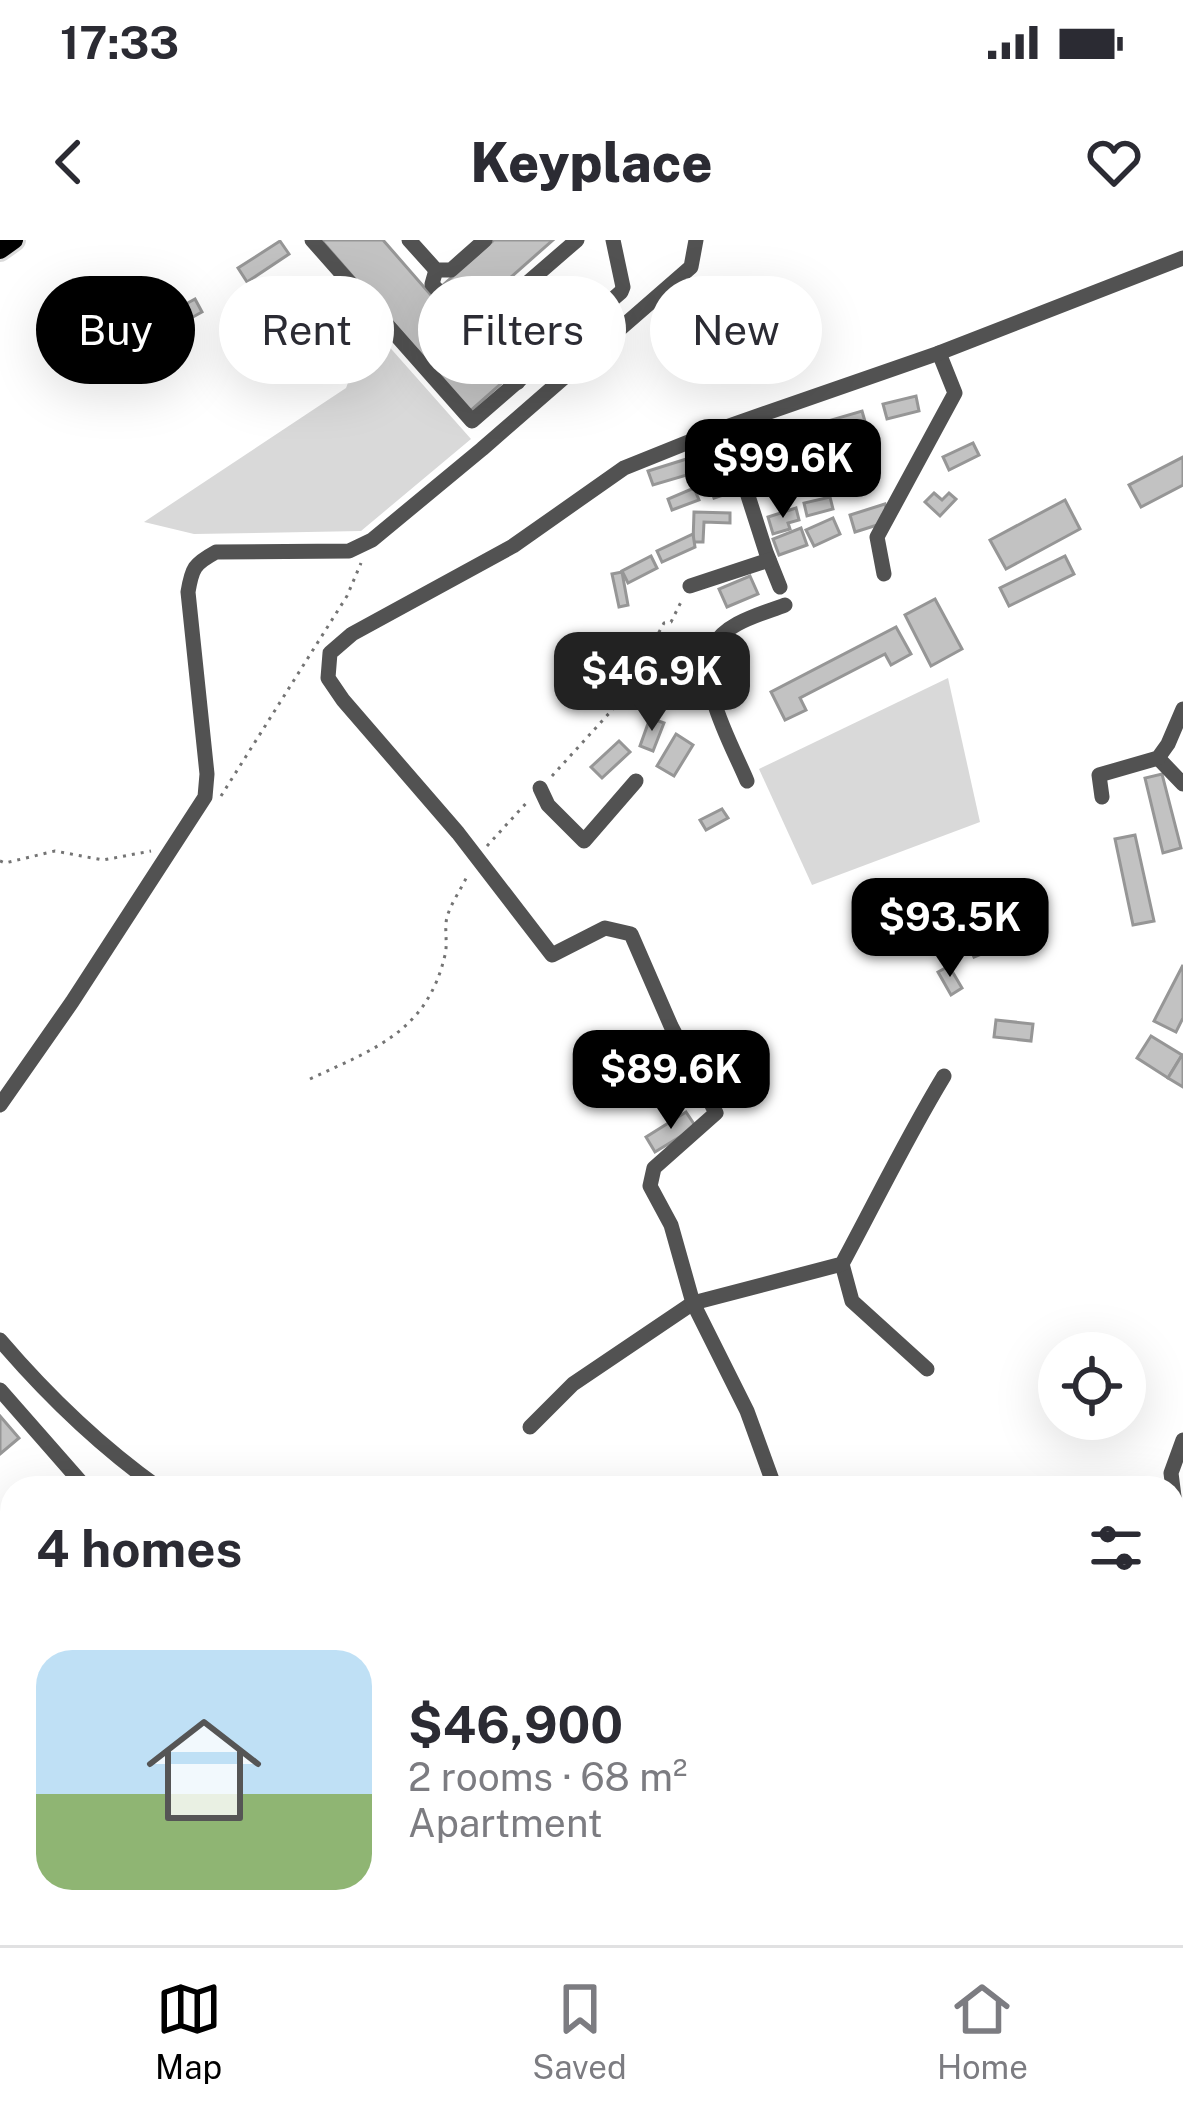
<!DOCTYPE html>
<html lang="en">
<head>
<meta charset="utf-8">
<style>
  :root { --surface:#fff; --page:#f7f7f7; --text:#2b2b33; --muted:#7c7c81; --line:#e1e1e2; --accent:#000 }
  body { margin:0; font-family:"Public Sans",sans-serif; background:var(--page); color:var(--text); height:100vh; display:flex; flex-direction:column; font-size:45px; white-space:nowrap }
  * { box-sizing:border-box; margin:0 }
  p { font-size:39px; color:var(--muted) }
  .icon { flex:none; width:66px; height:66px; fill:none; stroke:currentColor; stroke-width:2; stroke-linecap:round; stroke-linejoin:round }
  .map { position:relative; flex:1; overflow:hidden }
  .panel { position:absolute; left:0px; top:1236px; width:1185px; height:471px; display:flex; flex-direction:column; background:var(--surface); border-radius:36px 36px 0 0; box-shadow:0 12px 48px #0002 }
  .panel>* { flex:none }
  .top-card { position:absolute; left:36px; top:36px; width:1113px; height:108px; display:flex; gap:24px }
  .fabs { position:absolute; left:1038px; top:1092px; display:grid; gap:24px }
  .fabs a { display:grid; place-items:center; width:108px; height:108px; border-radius:50%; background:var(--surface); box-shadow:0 12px 48px #0002; font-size:60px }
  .price { position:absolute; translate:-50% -102px; padding:0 27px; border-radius:24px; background:var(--accent); color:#fff; font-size:39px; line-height:78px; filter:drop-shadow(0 3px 6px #0008) }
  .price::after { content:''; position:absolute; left:50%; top:72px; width:36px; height:27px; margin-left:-18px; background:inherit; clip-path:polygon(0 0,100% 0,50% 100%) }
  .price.selected { background:#222; color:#fff }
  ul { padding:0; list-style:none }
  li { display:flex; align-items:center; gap:36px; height:300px; padding:0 36px }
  li span { display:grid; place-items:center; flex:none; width:336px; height:240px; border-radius:36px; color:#555 }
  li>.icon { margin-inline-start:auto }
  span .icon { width:144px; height:144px; fill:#fffc; stroke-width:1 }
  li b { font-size:51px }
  h2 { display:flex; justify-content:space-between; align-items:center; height:144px; padding:0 36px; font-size:51px }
  .tag { padding:0 42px; border-radius:54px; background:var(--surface); box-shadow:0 12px 48px #0002; font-size:42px; line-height:108px }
  .tag.selected { background:var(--accent); color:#fff }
  .status { display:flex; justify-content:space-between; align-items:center; height:84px; padding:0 60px; background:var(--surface); direction:ltr }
  .status svg { height:33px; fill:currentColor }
  header { display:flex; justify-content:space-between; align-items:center; height:156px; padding:0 36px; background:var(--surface); font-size:54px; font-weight:800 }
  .dock { display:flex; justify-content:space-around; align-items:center; height:168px; border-top:3px solid var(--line); background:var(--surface); font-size:33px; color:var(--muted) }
  .dock a { display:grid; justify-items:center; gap:6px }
  .dock .selected { color:var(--accent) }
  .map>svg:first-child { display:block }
</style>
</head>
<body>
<div class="status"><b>17:33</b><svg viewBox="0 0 49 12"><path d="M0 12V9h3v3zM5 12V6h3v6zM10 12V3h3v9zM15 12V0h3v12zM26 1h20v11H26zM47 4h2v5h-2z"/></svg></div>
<header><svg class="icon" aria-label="back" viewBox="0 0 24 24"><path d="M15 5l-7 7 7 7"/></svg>Keyplace<svg class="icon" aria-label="heart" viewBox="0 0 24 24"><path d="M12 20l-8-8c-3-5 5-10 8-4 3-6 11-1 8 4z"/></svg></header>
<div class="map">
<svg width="1183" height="1705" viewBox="0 0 1183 1705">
  <rect width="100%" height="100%" fill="#fff"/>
  <g fill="#d9d9d9">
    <polygon points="354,67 471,199 361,291 194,294 144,282 346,148 362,106 339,76"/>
    <polygon points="948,438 980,582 812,645 759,529"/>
  </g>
  <g fill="#c2c2c2" stroke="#969696" stroke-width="3">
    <polygon points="321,0 383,0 505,140 470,171"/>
    <polygon points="494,0 553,0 469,74 443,45"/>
    <polygon points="280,1 289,14 247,42 238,28"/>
    <polygon points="195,59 202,72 182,83 175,70"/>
    <polygon points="916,156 919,171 887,179 883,164"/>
    <polygon points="862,171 872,206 756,240 746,205"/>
    <polygon points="973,203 979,215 949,230 943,217"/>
    <polygon points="714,209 715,214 727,211 729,221 707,227 703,212"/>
    <polygon points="693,217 697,232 653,245 648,231"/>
    <polygon points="1183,217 1183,245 1141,267 1129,245"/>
    <polygon points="734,238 738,250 714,258 710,246"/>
    <polygon points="694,248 699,260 672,270 668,259"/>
    <polygon points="934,253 942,260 949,253 956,259 940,276 925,262"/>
    <polygon points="830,257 833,269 807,276 804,263"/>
    <polygon points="1065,260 1080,289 1006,329 990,300"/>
    <polygon points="885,264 890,281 855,292 850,275"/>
    <polygon points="796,268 799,280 788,283 790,289 773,294 768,277"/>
    <polygon points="694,272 730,273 730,283 704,282 703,302 693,302"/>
    <polygon points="833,278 840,294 814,306 806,290"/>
    <polygon points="801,288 807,305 779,315 773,299"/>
    <polygon points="693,294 695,307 662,322 657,311"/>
    <polygon points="651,316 657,328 628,343 622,331"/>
    <polygon points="1065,316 1074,334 1009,366 1000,348"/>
    <polygon points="622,332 628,365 619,367 612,334"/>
    <polygon points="750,336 758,354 727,367 719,349"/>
    <polygon points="935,359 962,409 931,426 905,375"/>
    <polygon points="896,387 911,414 891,425 885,414 800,458 806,470 785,480 771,452"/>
    <polygon points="645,439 664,446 658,463 639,456"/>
    <polygon points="650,478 664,483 653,511 640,506"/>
    <polygon points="676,494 693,505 674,536 657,526"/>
    <polygon points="619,501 630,512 602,538 591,527"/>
    <polygon points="1162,534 1181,608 1163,613 1145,538"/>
    <polygon points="722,569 728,578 706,590 700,580"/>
    <polygon points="1135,595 1154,681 1133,685 1115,599"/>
    <polygon points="972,672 989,711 974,717 957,679"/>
    <polygon points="1183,725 1183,778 1176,792 1154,781"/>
    <polygon points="949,726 962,748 951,755 938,732"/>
    <polygon points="996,780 1033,784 1031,801 994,797"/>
    <polygon points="1151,796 1182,815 1168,838 1137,818"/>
    <polygon points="1182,815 1183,815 1183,847 1168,838"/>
    <polygon points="686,872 696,887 655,912 646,897"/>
    <polygon points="0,1176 19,1198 0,1214"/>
    <polygon points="12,1323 12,1402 11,1402 0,1389 0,1334"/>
    <polygon points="1037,1695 1061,1695 1057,1705 1047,1705 1035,1700"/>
  </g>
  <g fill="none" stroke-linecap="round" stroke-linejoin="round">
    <g stroke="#dbdbdb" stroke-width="24">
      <polyline id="major" points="0,10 14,0"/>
    </g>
    <g stroke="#747474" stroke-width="3" stroke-dasharray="3 6" stroke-linecap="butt">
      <polyline points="552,536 623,458 664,383 671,382 683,358"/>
      <polyline points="221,556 347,356 361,323"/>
      <polyline points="487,606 529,560"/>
      <polyline points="0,621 5,623 55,611 103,620 151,611"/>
      <path d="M 310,839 C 374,809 427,792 445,715 C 448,703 444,689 447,677 C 451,663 462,648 468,634"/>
    </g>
    <g stroke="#525252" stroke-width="15">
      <polyline points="312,0 472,181 621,52 623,47 613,0"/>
      <polyline points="409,0 436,30 451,30 485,0"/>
      <polyline points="436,30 432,44 518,142"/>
      <polyline points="473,90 577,0"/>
      <polyline points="726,187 766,312 780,347"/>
      <polyline points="884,334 877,297 955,153 939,113"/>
      <polyline points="690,346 769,320"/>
      <polyline points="1158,518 1183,544"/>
      <path d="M 747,541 C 733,507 696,444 713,407 C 724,383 762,374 785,365"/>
      <polyline points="540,548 548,565 584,601 636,541"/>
      <polyline points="1102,557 1099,535 1158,518 1168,504 1183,469"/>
      <path d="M 0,865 L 72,762 L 205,557 L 207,534 L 188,352 C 192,328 194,324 216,312 L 349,311 L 372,300 L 482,209 L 691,27 L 696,0"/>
      <polyline points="842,1024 852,1061 927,1129"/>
      <path d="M 0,1100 C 47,1155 100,1206 159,1248"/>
      <polyline points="0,1150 86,1248"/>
      <path d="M 530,1187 L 573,1144 L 693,1063 L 842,1024 C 876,961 907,897 944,836"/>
      <polyline points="1183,1200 1171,1233 1183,1327"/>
      <polyline points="775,1248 747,1171 693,1063 671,985 650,946 654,928 716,873 671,786 631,694 605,688 552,715 458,593 343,460 328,438 330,413 352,394 513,306 624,228 726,187 939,113 1183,18"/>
      <polyline points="1173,1511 1183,1479"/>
      <polyline points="0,1597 12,1587"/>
      <polyline points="0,1613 12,1602"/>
      <polyline points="144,1695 145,1705"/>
      <polyline points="744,1695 748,1705"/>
      <polyline points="0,1698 12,1687"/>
      <polyline points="419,1705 429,1695"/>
      <polyline points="1130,1705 1132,1695"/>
    </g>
    <use href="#major" stroke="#000" stroke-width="18"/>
  </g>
</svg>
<div class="fabs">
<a><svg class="icon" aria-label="locate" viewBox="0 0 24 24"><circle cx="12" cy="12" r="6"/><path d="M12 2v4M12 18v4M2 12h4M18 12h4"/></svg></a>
</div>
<b class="price" style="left:783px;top:281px">$99.6K</b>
<b class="price selected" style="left:652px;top:494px">$46.9K</b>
<b class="price" style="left:950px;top:740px">$93.5K</b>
<b class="price" style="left:671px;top:892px">$89.6K</b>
<div class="top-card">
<a class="tag selected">Buy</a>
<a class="tag">Rent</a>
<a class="tag">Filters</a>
<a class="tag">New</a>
</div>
<section class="panel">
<h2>4 homes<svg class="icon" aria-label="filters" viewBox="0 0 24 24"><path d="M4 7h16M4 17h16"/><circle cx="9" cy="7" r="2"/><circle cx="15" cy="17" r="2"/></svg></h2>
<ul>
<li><span style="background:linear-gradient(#bfe0f5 60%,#8fb573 0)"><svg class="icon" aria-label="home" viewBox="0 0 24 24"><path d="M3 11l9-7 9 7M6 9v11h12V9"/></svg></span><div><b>$46,900</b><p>2 rooms · 68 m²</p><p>Apartment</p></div></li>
</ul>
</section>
</div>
<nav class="dock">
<a class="selected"><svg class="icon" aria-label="map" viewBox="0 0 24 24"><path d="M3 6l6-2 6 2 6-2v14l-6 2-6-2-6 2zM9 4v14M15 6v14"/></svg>Map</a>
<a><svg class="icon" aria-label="saved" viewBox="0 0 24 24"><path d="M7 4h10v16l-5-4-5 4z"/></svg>Saved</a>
<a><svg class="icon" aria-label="home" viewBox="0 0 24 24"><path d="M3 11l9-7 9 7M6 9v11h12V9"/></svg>Home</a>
</nav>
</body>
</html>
